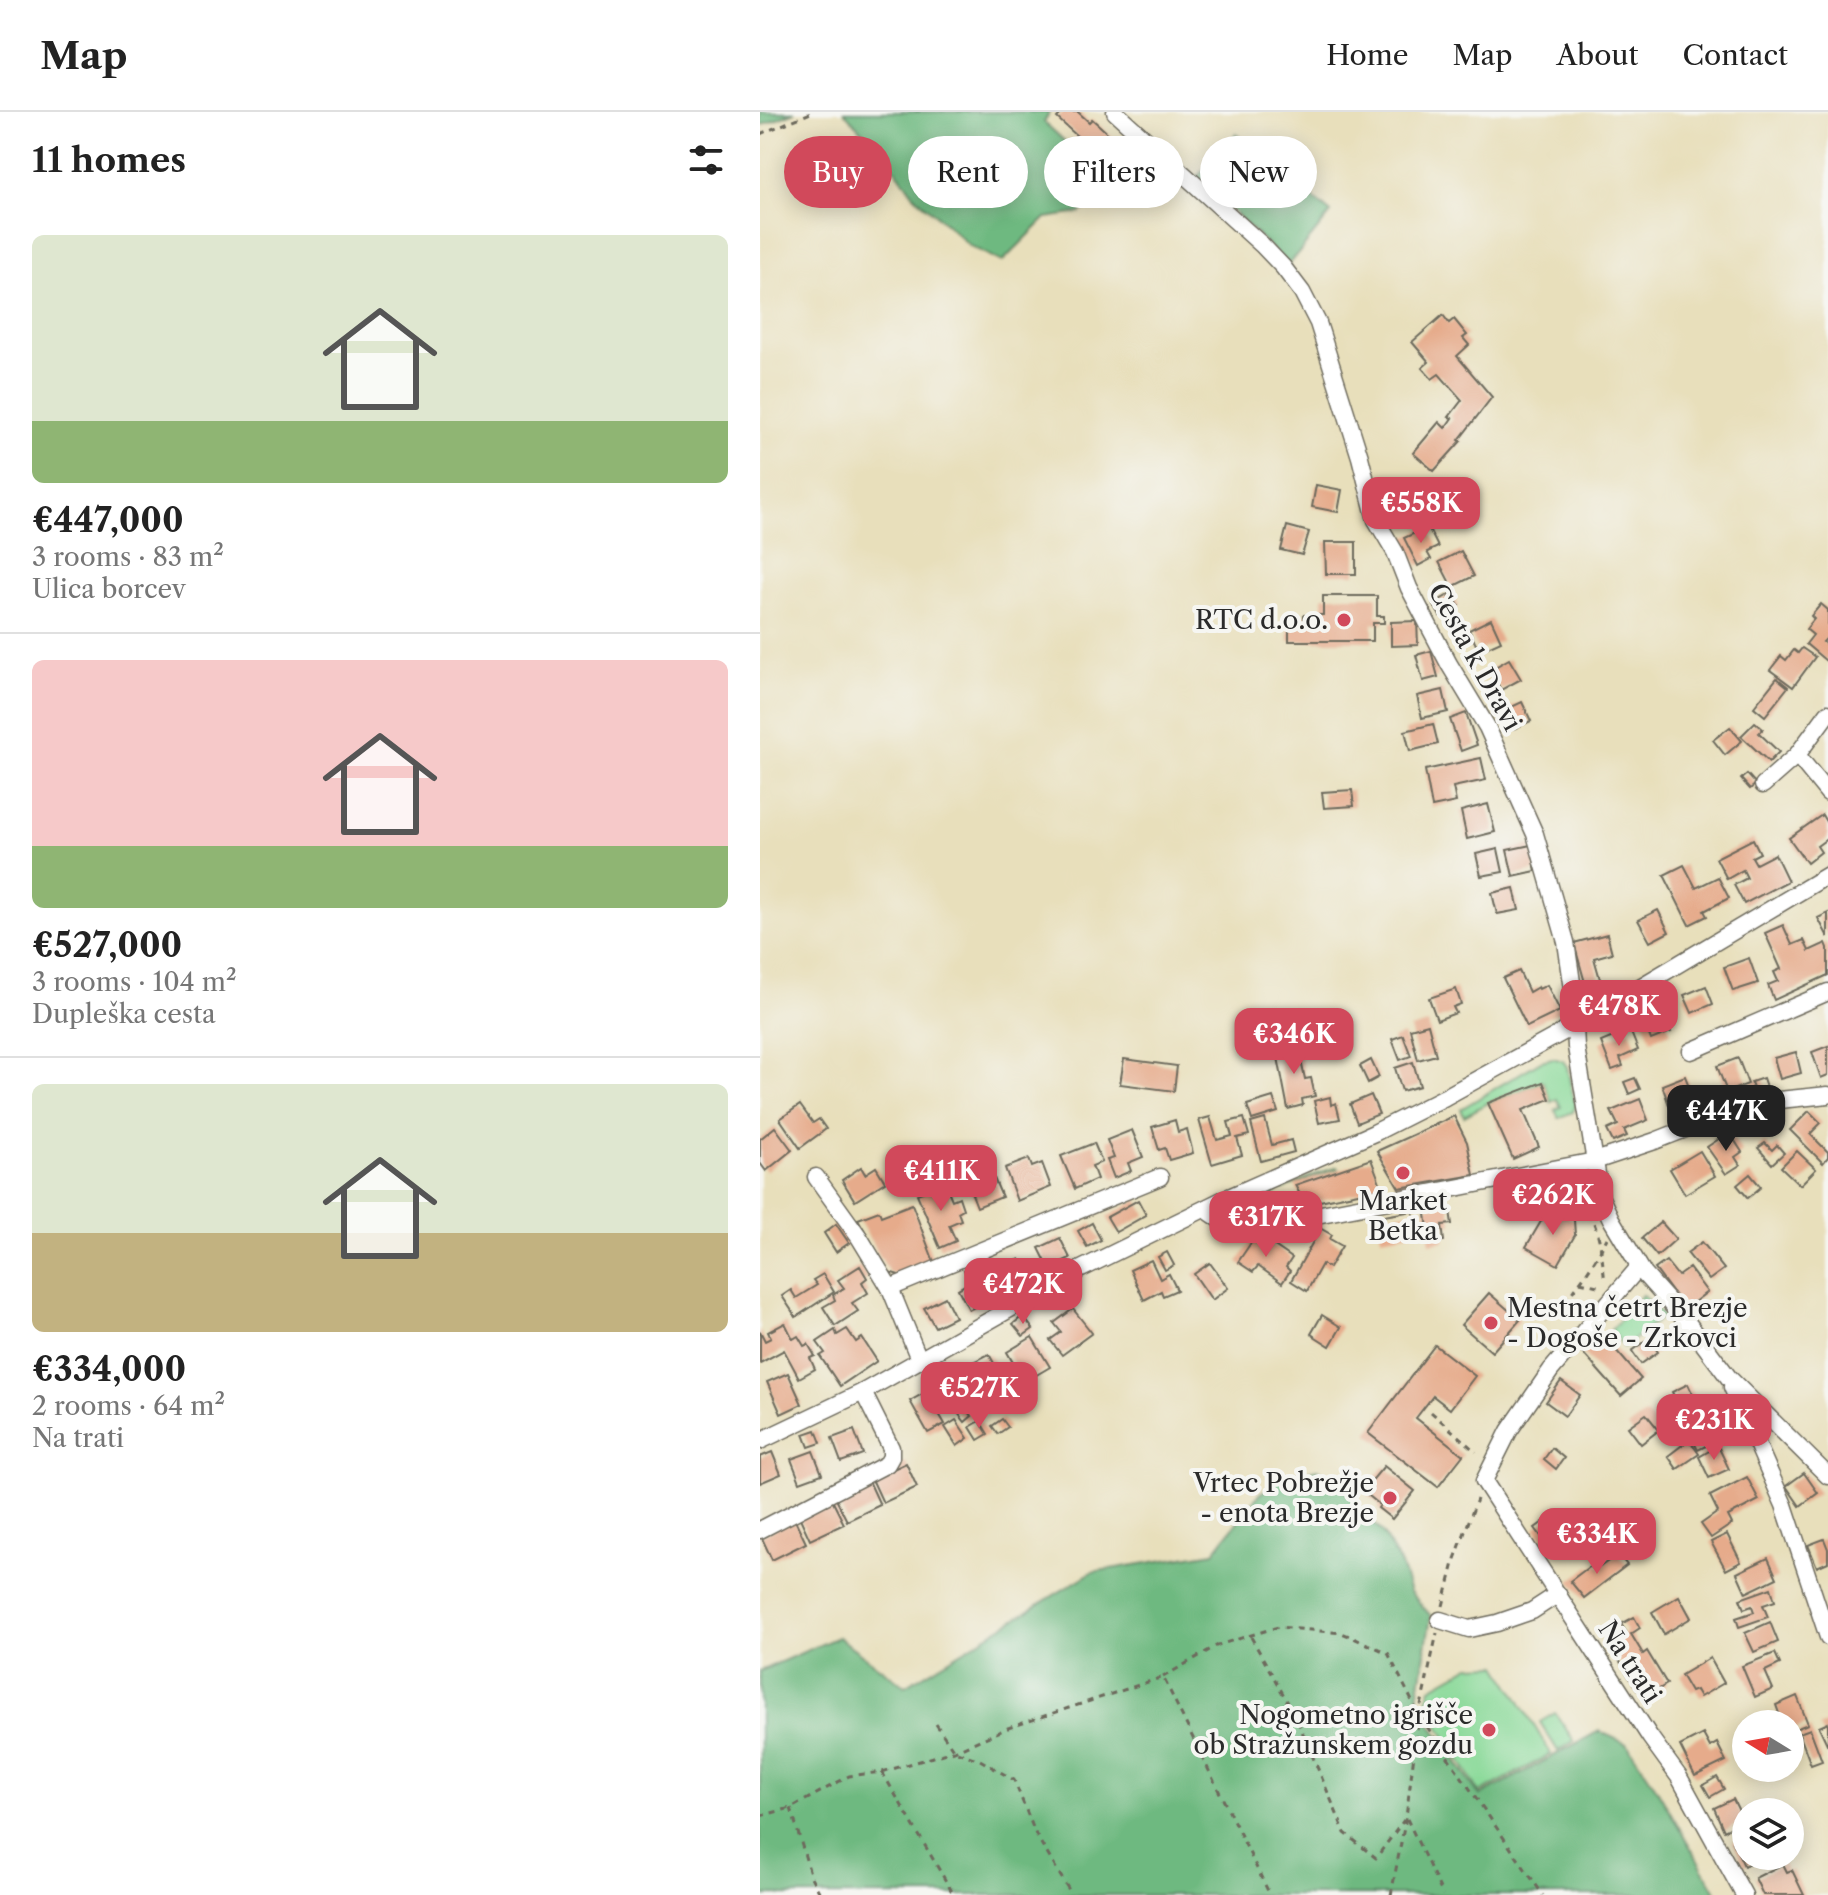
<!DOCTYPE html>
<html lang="en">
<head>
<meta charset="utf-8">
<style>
  :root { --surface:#fff; --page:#f6f6f6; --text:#222; --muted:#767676; --line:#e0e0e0; --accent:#d1495b }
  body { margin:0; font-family:"Libre Caslon Text",serif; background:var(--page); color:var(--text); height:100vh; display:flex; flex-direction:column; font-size:30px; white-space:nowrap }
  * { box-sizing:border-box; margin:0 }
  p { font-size:26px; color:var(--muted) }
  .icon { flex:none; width:44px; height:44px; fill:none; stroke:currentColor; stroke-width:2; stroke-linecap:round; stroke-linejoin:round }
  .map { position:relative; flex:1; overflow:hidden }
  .sheet { display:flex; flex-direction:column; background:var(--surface); width:760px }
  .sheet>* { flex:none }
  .top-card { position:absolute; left:24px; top:24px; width:760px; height:72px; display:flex; gap:16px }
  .needle { width:52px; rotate:281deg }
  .buttons { position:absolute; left:972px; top:1598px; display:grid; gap:16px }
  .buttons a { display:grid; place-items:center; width:72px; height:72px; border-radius:50%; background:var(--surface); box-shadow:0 4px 20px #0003; font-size:40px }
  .price { position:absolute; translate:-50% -68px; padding:0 18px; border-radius:16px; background:var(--accent); color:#fff; font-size:26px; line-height:52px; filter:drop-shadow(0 2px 4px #0008) }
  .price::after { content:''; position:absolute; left:50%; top:48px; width:24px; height:18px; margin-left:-12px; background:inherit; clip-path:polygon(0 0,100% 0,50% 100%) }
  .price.on { background:#222; color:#fff }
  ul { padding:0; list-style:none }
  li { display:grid; align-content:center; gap:16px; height:424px; padding:0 32px }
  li+li { border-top:2px solid var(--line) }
  li span { display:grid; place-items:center; height:248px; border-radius:12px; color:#555 }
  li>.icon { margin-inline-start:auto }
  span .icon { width:144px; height:144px; fill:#fffc; stroke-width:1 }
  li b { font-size:34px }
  h2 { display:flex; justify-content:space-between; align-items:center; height:96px; padding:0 32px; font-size:34px }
  .pill { padding:0 28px; border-radius:36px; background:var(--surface); box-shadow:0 4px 20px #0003; font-size:28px; line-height:72px }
  .pill.on { background:var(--accent); color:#fff }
  header { display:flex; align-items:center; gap:48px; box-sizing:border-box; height:112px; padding:0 40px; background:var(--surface); border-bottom:2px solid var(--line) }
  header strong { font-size:38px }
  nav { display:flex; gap:44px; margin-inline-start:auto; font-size:28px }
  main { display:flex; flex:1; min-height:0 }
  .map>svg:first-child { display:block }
</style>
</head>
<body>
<header>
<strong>Map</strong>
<nav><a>Home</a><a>Map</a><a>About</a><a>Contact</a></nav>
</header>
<main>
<section class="sheet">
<h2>11 homes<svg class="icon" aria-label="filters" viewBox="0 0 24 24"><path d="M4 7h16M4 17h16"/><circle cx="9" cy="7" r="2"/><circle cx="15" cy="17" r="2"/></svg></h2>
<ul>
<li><span style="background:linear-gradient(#dfe7d0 75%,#8fb573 0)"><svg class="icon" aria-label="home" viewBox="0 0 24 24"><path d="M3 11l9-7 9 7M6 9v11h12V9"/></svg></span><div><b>€447,000</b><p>3 rooms · 83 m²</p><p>Ulica borcev</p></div></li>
<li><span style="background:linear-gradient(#f6c9c9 75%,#8fb573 0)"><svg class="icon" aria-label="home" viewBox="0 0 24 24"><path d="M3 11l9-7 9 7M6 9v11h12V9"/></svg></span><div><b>€527,000</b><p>3 rooms · 104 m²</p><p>Dupleška cesta</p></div></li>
<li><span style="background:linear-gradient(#dfe7d0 60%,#c2b280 0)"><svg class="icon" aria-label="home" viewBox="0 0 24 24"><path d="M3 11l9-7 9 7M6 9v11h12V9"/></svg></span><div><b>€334,000</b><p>2 rooms · 64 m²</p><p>Na trati</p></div></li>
</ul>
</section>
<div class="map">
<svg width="1068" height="1783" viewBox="0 0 1068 1783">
  <rect width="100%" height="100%" fill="#f6f6f2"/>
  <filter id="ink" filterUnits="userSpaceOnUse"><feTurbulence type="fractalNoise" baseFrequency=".0125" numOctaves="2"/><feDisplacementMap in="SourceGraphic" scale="16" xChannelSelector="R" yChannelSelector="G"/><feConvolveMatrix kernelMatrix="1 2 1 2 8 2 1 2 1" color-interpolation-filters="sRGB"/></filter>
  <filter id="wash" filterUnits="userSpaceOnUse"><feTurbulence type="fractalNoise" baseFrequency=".006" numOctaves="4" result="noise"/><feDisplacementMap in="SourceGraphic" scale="32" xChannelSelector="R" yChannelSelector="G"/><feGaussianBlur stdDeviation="1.8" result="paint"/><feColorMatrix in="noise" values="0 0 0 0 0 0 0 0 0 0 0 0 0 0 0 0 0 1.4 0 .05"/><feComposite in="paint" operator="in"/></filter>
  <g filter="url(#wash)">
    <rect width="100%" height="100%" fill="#e8dfbb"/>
    <g fill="#89d998" stroke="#5a8262" stroke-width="2">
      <polygon points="793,946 803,949 807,955 815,995 813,1000 799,1006 795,998 801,995 797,987 791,990 783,970 728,991 704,1004 701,997 781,949"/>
      <path d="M 576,1055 L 578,1056 L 535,1072 L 486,1094 L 485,1104 L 474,1105 L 472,1103 L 473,1098 C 507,1082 541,1068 576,1055 Z"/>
      <polygon points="882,1183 903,1204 864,1235 851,1218"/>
      <polygon points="738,1553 791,1642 720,1681 666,1593 671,1576 710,1554"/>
      <polygon points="795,1601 814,1629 798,1639 780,1610"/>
    </g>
    <g fill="#6eb980" stroke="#4c7256" stroke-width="2">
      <polygon points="0,0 35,0 0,14"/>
      <polygon points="84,0 290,0 284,10 329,52 361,53 386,44 358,83 344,75 320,101 286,106 242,150 210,134 153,82 136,58"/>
      <polygon points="476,22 571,101 529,153 437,65"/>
      <polygon points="558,1357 581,1375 622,1420 641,1453 650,1480 671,1504 657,1592 720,1684 839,1619 867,1632 897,1677 958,1783 0,1783 0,1559 78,1525 145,1574 332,1460 454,1440 496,1386 520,1365"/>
    </g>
    <g id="blocks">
      <g fill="#e6ab8b">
        <polygon points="303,0 318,0 329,10 332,7 352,25 336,44 315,26 317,24 297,6"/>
        <polygon points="683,203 689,211 694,207 707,223 703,226 709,233 697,244 732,285 699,328 701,329 674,359 653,341 679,310 685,316 692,306 689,305 702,288 679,262 672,267 662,256 669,250 652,230"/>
        <polygon points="556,373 582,378 578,400 552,395"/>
        <polygon points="527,414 549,420 542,443 521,438"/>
        <polygon points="668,415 678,435 667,440 671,447 658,454 644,426"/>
        <polygon points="565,430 596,430 596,462 566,462"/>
        <polygon points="701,439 714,464 692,475 679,450"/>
        <polygon points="692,481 699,494 680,504 673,492"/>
        <polygon points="563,484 617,484 617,504 624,504 624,511 613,511 613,529 529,529 529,515 544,515 544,503 563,503"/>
        <polygon points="1061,492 1068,498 1068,525 1063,530 1068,534 1068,547 1066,549 1046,532 1053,523 1046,517 1054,507 1051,504"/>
        <polygon points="731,507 741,529 719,539 709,518"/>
        <polygon points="657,509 658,533 631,534 631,510"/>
        <polygon points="1042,536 1055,545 1033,575 1010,558 1021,544 1026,548 1034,538 1038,541"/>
        <polygon points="671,539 678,565 663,569 656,543"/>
        <polygon points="749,547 761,567 741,578 730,558"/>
        <polygon points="1017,566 1028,575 1005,604 994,595"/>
        <polygon points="683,578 688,600 662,606 657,584"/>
        <polygon points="762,590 771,609 751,618 743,599"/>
        <polygon points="706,601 717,633 701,639 690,607"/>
        <polygon points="995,610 1003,617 999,621 1019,640 1009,650 981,624"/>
        <polygon points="673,612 678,632 650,639 645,619"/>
        <polygon points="970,615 982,629 965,643 953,628"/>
        <polygon points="721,646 726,668 693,675 696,690 672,695 665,658"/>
        <polygon points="987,662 996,672 990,677 981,667"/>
        <polygon points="592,678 594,694 564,696 562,680"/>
        <polygon points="728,692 735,720 707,727 701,699"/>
        <polygon points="1062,703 1068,713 1068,726 1057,734 1061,740 1047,751 1029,726"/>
        <polygon points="993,727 1000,741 992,745 996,752 1015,742 1028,769 984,792 974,773 987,766 983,758 967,767 956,746"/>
        <polygon points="771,733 776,759 753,764 747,738"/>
        <polygon points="738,737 743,760 721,764 716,742"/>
        <polygon points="924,753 936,776 958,765 969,786 944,799 947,804 929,813 904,763"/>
        <polygon points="754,776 759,798 737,802 732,781"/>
        <polygon points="898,798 909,820 890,830 878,808"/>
        <polygon points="1068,801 1068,825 1058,806"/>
        <polygon points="1023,813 1032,833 1044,828 1049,839 1066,831 1068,836 1068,863 1014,888 1008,873 1018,869 1014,860 1021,857 1005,821"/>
        <polygon points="847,822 852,841 834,846 842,874 827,878 814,831"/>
        <polygon points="989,846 998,871 973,879 964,855"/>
        <polygon points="759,859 769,880 778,875 779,877 787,873 800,899 767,915 743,866"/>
        <polygon points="946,874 953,892 932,901 924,883"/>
        <polygon points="696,877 701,892 693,895 696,901 677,908 669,886"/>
        <polygon points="902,899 911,920 891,928 883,907"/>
        <polygon points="668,912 676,943 658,948 650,917"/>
        <polygon points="870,918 878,938 860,946 863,954 852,958 841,930"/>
        <polygon points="569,919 574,940 563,942 558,921"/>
        <polygon points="643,923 651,944 640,948 632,927"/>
        <polygon points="537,930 545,967 551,966 555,984 542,987 543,993 528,997 516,935"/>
        <polygon points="1068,934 1068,963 1061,966 1052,940"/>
        <polygon points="1036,940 1041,961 1020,967 1014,946"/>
        <polygon points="978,946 988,972 967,980 957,954"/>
        <polygon points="364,947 417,954 414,979 360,972"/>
        <polygon points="611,948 619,965 608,971 600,954"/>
        <polygon points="653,950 660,974 642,979 635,956"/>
        <polygon points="925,964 934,987 910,996 902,973"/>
        <polygon points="875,966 880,977 869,982 864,970"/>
        <polygon points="1003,966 1007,978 995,981 991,970"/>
        <polygon points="783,970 790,987 763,998 779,1035 753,1047 728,991"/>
        <polygon points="611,983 619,1002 597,1011 590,992"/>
        <polygon points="513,985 518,1000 492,1008 487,993"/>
        <polygon points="570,985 571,993 576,991 580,1007 559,1011 554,989"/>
        <polygon points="880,987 888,1008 864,1018 867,1024 853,1030 847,1018 858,1013 851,999"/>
        <polygon points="40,993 53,1011 59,1007 66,1017 40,1036 20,1007"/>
        <polygon points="1049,999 1061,1011 1050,1022 1068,1040 1068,1045 1063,1051 1030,1018"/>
        <polygon points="694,1004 707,1030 714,1063 639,1076 617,1039"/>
        <polygon points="450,1005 457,1028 472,1024 468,1010 484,1006 489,1023 477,1026 482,1043 452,1052 439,1008"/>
        <polygon points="505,1007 512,1033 531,1028 534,1040 501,1049 491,1011"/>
        <polygon points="415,1008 418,1020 427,1017 433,1041 409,1048 405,1036 399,1038 392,1015"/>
        <polygon points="15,1015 32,1038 6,1059 0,1051 0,1027"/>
        <polygon points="372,1018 383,1045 368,1051 371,1059 354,1066 347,1048 354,1046 347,1028"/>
        <polygon points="965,1023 969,1029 973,1026 982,1040 975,1045 980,1053 966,1062 947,1035"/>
        <polygon points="334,1031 342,1050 332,1054 337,1067 315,1077 301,1044"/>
        <polygon points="1005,1031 1012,1038 1017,1033 1024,1041 1012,1052 998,1036"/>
        <polygon points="940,1039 955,1064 925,1082 910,1057"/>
        <polygon points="1037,1039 1056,1057 1040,1073 1021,1055"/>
        <polygon points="269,1047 272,1055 282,1051 291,1075 257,1089 245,1056"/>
        <polygon points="611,1047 622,1076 545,1092 535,1073"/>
        <polygon points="101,1055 105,1062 116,1055 125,1070 95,1089 82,1068"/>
        <polygon points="231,1059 242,1085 217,1095 207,1069"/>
        <polygon points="990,1062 1001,1075 988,1086 977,1073"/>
        <polygon points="185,1071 192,1088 199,1085 203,1097 198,1100 201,1108 189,1113 196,1129 180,1136 157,1082"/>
        <polygon points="378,1088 386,1103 356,1120 347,1105"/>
        <polygon points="152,1092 174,1150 142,1164 129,1160 98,1107 119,1099 121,1104"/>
        <polygon points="689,1092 692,1112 682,1113 684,1129 670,1131 665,1095"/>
        <polygon points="653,1099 657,1120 621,1126 618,1105"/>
        <polygon points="799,1099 814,1108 815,1123 798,1153 766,1135 783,1106"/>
        <polygon points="901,1110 916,1127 897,1144 882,1126"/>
        <polygon points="332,1111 341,1128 327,1135 318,1119"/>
        <polygon points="76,1112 89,1131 76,1140 64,1121"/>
        <polygon points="558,1115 572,1123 570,1127 582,1134 569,1156 562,1152 547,1179 531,1169 554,1128 552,1127"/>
        <polygon points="497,1122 532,1146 526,1155 530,1159 522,1171 498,1154 493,1160 478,1150"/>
        <polygon points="300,1126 310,1146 289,1156 279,1136"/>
        <polygon points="942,1130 964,1157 949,1168 927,1141"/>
        <polygon points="407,1140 414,1153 405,1158 398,1145"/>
        <polygon points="228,1143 232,1152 240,1149 243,1155 260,1147 269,1166 239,1181 222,1146"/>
        <polygon points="391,1148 400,1167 409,1162 417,1178 403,1184 401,1179 384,1188 370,1158"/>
        <polygon points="906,1149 918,1164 929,1156 947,1180 925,1197 895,1157"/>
        <polygon points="219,1150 236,1184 209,1198 198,1177 210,1170 204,1158"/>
        <polygon points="450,1151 468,1176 452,1188 434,1162"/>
        <polygon points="100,1154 107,1166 102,1170 108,1181 92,1191 98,1199 75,1214 63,1195 75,1188 73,1183 84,1176 78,1168"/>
        <polygon points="63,1162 74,1180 36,1205 22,1184 31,1178 36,1186 57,1173 53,1168"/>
        <polygon points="729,1181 760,1208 732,1240 701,1213"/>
        <polygon points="185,1185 195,1205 175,1215 164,1196"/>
        <polygon points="313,1197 332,1221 302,1243 290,1228 301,1220 294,1211"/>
        <polygon points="562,1203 581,1215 570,1234 551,1222"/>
        <polygon points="263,1204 273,1217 263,1224 253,1212"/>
        <polygon points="25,1211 33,1227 38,1224 44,1234 48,1232 55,1244 50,1246 55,1257 39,1266 24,1238 0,1251 0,1219 5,1229 11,1226 8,1220"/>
        <polygon points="87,1217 96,1230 102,1226 117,1249 80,1274 60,1244 65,1241 57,1230 75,1218 77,1223"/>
        <polygon points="842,1222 881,1267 861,1284 821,1239"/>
        <polygon points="272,1225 290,1255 273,1265 267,1256 259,1261 247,1240"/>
        <polygon points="889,1227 898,1240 881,1252 872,1239"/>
        <polygon points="675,1233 715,1264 690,1297 673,1284 656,1306 703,1343 678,1375 608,1321"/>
        <polygon points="229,1242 242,1266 218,1279 205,1254"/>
        <polygon points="28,1261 42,1292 21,1302 7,1270"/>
        <polygon points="801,1269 820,1283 805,1304 786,1290"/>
        <polygon points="928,1272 939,1296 923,1304 912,1280"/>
        <polygon points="166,1280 185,1312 168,1321 150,1289"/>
        <polygon points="204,1280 213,1291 206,1296 212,1304 205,1310 190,1291"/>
        <polygon points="886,1302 899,1318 881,1332 868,1315"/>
        <polygon points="242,1307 248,1315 238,1322 232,1314"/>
        <polygon points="196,1308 208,1326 197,1334 185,1315"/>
        <polygon points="220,1309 228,1322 218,1328 210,1315"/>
        <polygon points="945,1310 956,1329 938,1338 928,1319"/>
        <polygon points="56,1318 61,1331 49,1335 44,1322"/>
        <polygon points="94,1318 103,1342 81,1350 72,1326"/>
        <polygon points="929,1328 939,1342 917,1357 908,1344"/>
        <polygon points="958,1334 969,1357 949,1366 939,1345"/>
        <polygon points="792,1336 804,1346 796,1357 784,1347"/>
        <polygon points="53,1339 62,1362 40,1370 31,1347"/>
        <polygon points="12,1340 21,1362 0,1371 0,1345"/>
        <polygon points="146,1351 157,1375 123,1391 112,1367"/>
        <polygon points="624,1354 655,1379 632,1407 618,1396 620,1393 603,1379"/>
        <polygon points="1044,1361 1058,1381 1040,1394 1026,1374"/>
        <polygon points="987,1365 999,1388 968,1404 972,1412 951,1426 941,1412 958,1400 950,1384"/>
        <polygon points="109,1369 120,1393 87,1409 75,1385"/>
        <polygon points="72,1388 84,1412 50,1428 39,1404"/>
        <polygon points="793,1403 810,1426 792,1439 775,1416"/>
        <polygon points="35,1408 46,1431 12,1448 1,1424"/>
        <polygon points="967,1422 981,1450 966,1458 951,1430"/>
        <polygon points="1064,1427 1068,1437 1068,1450 1057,1455 1048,1433"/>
        <polygon points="858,1442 867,1453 824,1486 810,1469 830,1454 832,1456 837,1452 840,1455"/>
        <polygon points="1008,1446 1017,1466 986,1481 977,1461"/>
        <polygon points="1011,1476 1015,1489 1003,1493 1008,1505 979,1515 976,1506 994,1500 992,1494 984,1497 980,1487"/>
        <polygon points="919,1484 931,1506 904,1522 892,1500"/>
        <polygon points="874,1505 880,1516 871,1522 883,1542 887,1539 907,1572 885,1586 879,1577 877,1578 849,1531 866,1520 861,1512"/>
        <polygon points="1010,1510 1018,1530 994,1540 985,1521"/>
        <polygon points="1015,1541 1020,1552 1005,1559 1013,1577 995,1585 982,1554"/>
        <polygon points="950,1546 964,1571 940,1585 936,1578 931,1580 921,1563"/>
        <polygon points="1037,1584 1048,1612 1030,1619 1030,1612 1023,1612 1016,1593"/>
        <polygon points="1068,1611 1068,1634 1059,1615"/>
        <polygon points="1050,1617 1062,1649 1051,1653 1039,1621"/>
        <polygon points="943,1622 950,1635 957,1631 966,1649 935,1664 920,1634"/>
        <polygon points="957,1665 964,1677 950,1685 943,1673"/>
        <polygon points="973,1687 984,1709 964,1719 954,1696"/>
        <polygon points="986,1724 986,1744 1005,1744 984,1754 973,1730"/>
        <polygon points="1023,1752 1027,1760 1032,1758 1044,1783 1003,1783 995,1766"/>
      </g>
    </g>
  </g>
  <g filter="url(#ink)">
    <use href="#blocks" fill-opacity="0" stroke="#6d6a5d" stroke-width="2"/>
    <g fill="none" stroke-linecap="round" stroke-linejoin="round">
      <g stroke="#6d6a5d" stroke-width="19">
        <g id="minor">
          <polyline points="355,0 502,133 523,155 542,180 558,211 600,345 616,408 635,440 649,476 689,552 727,615 775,722 806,830 813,877 816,935 841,1086 851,1107 884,1162 927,1210 969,1266 1068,1364"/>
          <polyline points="1037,643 1068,681"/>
          <polyline points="1003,673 1037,643 1068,601"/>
          <polyline points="931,939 1068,880"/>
          <polyline points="56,1065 99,1125 130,1176 159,1247"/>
          <polyline points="445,1097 467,1112 494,1115 835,1049 895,1029 946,1009 1019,988 1068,983"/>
          <polyline points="879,1155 791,1258 749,1319 724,1369 890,1625 919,1665 984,1783"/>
          <polyline points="130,1176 400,1065"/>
          <polyline points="972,1275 1024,1393 1068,1525"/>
          <polyline points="0,1329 103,1280 317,1159 460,1089 614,1021 685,985 816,913 1068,763"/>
          <polyline points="0,1418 127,1352 131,1345 131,1336 103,1280"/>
          <polyline points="680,1508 709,1517 737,1511 772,1499 798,1482"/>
        </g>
      </g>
      <g stroke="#6d6a5d" stroke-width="3" stroke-dasharray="6 6" stroke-linecap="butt">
        <polyline points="0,22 53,0"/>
        <path d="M 789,1074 C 840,1093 839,1122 845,1170"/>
        <polyline points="820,1170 842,1175"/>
        <path d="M 785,1203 C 810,1191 835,1150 847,1126"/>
        <polyline points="671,1300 716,1340"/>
        <polyline points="683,1494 695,1447 717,1387"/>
        <polyline points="491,1525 536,1605 585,1721 616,1746 644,1708"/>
        <polyline points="403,1565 458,1533 518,1515 582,1521 628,1541 659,1603 783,1783"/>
        <polyline points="176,1612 194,1639 220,1648 254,1668 276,1723 312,1783"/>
        <polyline points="122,1660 194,1783"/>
        <polyline points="31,1696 51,1765 61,1783"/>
        <polyline points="0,1704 31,1696 89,1664 122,1660 194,1639 248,1616 403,1565 510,1783"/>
        <polyline points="647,1707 683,1783"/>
        <polyline points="631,1783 646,1705 659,1603 677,1521"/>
      </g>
      <use href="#minor" stroke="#fff" stroke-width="16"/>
    </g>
  </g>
  <g fill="#d1495b" stroke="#f6f6f2" stroke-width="3">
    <circle cx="584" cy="508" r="8"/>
    <circle cx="643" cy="1061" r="8"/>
    <circle cx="731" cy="1211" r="8"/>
    <circle cx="630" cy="1386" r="8"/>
    <circle cx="729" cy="1618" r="8"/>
  </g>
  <g text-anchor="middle" stroke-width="8" stroke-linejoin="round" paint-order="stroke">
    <g font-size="26" fill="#2b2b2b" stroke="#f6f6f2" text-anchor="end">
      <text x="568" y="517">RTC d.o.o.</text>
      <text x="643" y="1098" text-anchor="middle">Market<tspan x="643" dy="30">Betka</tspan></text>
      <text x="747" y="1205" text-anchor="start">Mestna četrt Brezje<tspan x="747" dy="30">- Dogoše - Zrkovci</tspan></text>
      <text x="614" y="1380">Vrtec Pobrežje<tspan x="614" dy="30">- enota Brezje</tspan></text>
      <text x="713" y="1612">Nogometno igrišče<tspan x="713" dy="30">ob Stražunskem gozdu</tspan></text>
    </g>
    <g font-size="26" fill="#2b2b2b" stroke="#f6f6f2">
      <text transform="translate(715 545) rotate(61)" y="9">Cesta k Dravi</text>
      <text transform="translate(870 1550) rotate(57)" y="9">Na trati</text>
    </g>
  </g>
</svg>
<div class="buttons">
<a><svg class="needle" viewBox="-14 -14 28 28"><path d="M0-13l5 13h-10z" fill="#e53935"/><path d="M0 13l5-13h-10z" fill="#767676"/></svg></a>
<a><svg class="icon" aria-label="layers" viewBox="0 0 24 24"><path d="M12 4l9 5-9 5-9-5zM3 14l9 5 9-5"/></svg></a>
</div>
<b class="price" style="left:661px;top:433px">€558K</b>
<b class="price" style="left:859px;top:936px">€478K</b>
<b class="price" style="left:534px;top:964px">€346K</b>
<b class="price on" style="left:966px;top:1041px">€447K</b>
<b class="price" style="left:181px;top:1101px">€411K</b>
<b class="price" style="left:793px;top:1125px">€262K</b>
<b class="price" style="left:506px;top:1147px">€317K</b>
<b class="price" style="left:263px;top:1214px">€472K</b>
<b class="price" style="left:219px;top:1318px">€527K</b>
<b class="price" style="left:954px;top:1350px">€231K</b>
<b class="price" style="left:837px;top:1464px">€334K</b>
<div class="top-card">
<a class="pill on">Buy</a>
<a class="pill">Rent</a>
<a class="pill">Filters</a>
<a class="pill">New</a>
</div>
</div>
</main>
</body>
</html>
